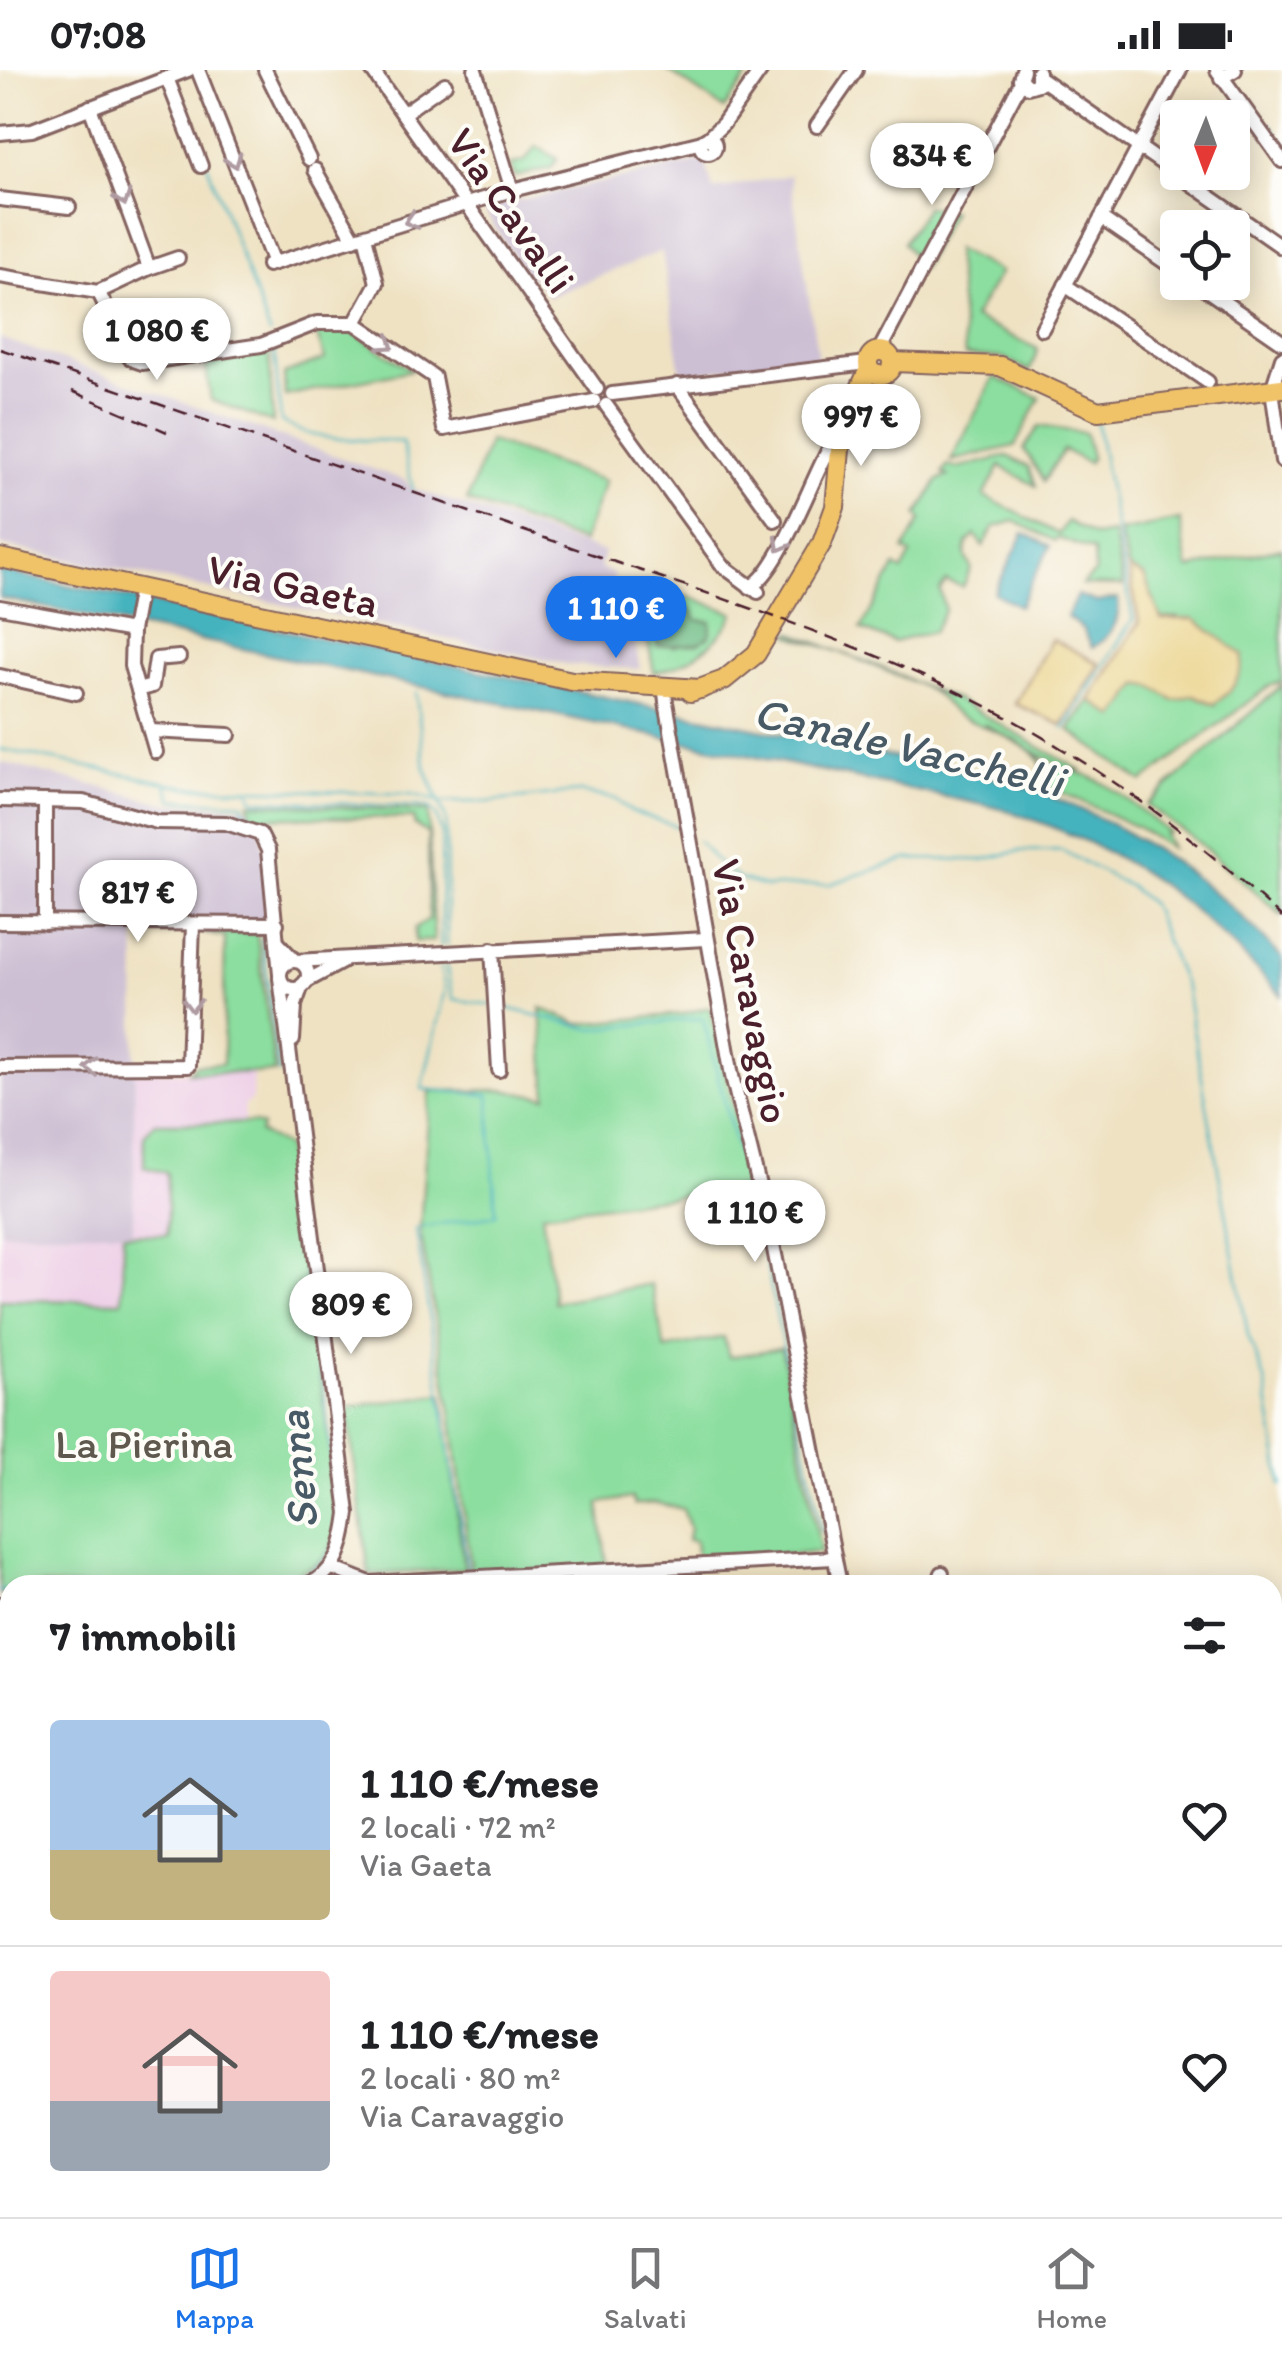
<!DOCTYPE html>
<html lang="it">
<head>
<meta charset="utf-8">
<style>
  :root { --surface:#fff; --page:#f2f2f2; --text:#202124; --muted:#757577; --line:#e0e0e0; --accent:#1a73e8 }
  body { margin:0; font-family:Itim,sans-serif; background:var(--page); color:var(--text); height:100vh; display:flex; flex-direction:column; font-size:38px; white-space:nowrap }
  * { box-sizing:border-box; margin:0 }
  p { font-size:32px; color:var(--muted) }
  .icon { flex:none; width:55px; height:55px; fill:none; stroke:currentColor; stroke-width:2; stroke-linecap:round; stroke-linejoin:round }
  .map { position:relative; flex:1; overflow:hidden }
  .panel { position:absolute; left:0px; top:1505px; width:1282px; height:642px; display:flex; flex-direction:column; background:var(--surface); border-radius:30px 30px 0 0; box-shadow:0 5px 25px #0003 }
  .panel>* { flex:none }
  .needle { width:65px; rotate:181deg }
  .controls { position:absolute; left:1160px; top:30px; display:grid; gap:20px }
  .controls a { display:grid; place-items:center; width:90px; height:90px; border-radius:10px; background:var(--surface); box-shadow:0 5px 25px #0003; font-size:50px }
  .price { position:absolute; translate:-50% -85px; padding:0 22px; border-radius:35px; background:#fff; color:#222; font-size:32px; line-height:65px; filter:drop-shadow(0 2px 5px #0008) }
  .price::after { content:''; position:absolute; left:50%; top:60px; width:30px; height:22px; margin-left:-15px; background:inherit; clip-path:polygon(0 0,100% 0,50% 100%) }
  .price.current { background:var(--accent); color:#fff }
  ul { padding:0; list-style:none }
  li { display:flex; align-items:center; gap:30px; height:250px; padding:0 50px }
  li+li { border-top:2px solid var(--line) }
  li span { display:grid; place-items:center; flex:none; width:280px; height:200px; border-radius:10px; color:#555 }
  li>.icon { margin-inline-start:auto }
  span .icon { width:120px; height:120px; fill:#fffc; stroke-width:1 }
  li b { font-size:42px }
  h2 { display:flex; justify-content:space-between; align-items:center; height:120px; padding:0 50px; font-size:42px }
  .status { display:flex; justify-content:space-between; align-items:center; height:70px; padding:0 50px; background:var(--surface); direction:ltr }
  .status svg { height:28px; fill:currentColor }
  .tab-bar { display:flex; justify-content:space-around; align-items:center; height:140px; border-top:2px solid var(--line); background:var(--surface); font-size:28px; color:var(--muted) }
  .tab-bar a { display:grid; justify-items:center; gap:5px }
  .tab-bar .current { color:var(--accent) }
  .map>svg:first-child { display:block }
</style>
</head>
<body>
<div class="status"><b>07:08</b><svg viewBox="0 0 49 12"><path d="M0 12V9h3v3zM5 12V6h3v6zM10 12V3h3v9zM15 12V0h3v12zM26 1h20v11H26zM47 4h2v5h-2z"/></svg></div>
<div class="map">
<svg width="1282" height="2147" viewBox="0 0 1282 2147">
  <rect width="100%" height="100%" fill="#fdfcf7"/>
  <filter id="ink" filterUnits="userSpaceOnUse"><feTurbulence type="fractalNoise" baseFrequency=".01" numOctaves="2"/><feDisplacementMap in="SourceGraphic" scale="20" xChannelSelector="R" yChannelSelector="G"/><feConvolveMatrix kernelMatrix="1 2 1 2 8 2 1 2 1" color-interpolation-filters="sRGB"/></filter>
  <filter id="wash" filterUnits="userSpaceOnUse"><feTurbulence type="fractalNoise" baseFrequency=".0048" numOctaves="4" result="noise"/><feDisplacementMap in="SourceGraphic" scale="40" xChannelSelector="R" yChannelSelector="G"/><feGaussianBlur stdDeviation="2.25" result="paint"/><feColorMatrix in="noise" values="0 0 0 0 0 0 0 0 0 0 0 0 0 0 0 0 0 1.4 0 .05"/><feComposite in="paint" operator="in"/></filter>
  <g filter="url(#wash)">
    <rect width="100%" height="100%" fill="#efe2c3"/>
    <polygon fill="#eed0e7" points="122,1001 253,1003 252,1030 244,1035 244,1052 262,1056 260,1063 286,1076 307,1233 0,1230 0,1003"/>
    <g fill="#ccbed3">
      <polygon points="705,90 713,120 790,105 818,288 681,304 662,181 548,227 533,207 528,208 482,138"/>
      <polygon points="0,268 407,411 409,417 604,482 600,498 614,504 613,517 626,524 640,599 570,595 0,475"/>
      <polygon points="0,692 168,734 259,738 272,864 136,861 133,1162 0,1162"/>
      <polygon points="10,1559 10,1933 0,1935 0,1561"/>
    </g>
    <g fill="#8bde9f" stroke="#6a7e65" stroke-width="2.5" fill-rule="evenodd">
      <polygon points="667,0 741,0 748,6 724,39"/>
      <polygon points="536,76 557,89 551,98 515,107 511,95 525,91"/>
      <polygon points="927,136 952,141 922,198 903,173"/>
      <polygon points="955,179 1000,202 973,248 1038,279 1030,301 1004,288 965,285"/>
      <polygon points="328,256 344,257 412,300 285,326 284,304 325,289 315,260"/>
      <polygon points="269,280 273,353 211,330 205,291"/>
      <polygon points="994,307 1040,328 1015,376 951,391"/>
      <polygon points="1039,356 1085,363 1091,387 1088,393 1063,380 1044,411 1024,379"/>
      <polygon points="489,371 605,411 583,472 467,431"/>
      <polygon points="1008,386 1029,397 1036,416 1000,396 984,426 1059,464 1067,451 1094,466 1113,463 1123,516 1082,515 1095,503 1094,481 1058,468 1055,471 1014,451 994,457 983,476 975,465 967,473 965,485 971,498 963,517 946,511 940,520 945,540 933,562 894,572 861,559 895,497 902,501 911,484 904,480 921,449 917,446 938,410 948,406 943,403 947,396 958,398"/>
      <polygon points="1180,450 1188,499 1282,478 1282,612 1271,615 1142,712 1069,660 1090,630 1115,646 1139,614 1151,616 1174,630 1194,625 1214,634 1178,547 1161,549 1144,506 1129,499 1120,462"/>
      <path d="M 687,526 L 734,543 C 720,574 686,596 654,603 L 644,548 L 654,547 L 667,530 L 683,535 ZM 690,538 L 697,550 L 707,551 L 674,577 L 661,557 Z"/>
      <path d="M 791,562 L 957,630 L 1080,700 L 1069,701 L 984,654 L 1040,686 L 1042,697 C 1034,669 981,659 958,645 C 948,640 944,630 935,624 C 891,597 838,582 789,565 Z"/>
      <polygon points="1282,615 1282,845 1199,773 1147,735"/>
      <path d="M 1054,696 C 1066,703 1080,701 1091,707 C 1119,720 1144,744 1169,762 L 1164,764 L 1171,778 L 1137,757 L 1046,715 Z"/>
      <polygon points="249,733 428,741 434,871 415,871 415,858 429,849 428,764 414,754 414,748 268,747 267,753 253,753"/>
      <polygon points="198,862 257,864 275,1003 189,1002 196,995 223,994 225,867"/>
      <polygon points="710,937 752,1117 542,1143 554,1232 651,1214 665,1279 724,1267 729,1287 781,1278 821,1482 697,1492 695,1471 687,1470 690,1459 683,1439 656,1433 634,1435 632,1428 599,1433 607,1497 472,1505 450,1335 420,1160 430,1021 502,1020 547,1027 541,938 579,954 683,944"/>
      <path d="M 154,1053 L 255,1053 L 262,1056 L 260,1063 L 286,1076 L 336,1419 C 337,1445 342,1472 320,1491 C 282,1526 70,1515 10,1515 L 10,1524 L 0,1524 L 0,1230 L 122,1231 L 123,1164 L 167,1165 L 167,1103 L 144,1097 L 144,1066 Z"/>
      <polygon points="443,1324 464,1499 369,1505 347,1337"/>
      <rect x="1273" y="1992" width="9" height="90"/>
    </g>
    <polygon fill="#70bd86" stroke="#5d6e58" stroke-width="2.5" points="688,536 697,550 711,552 710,565 698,574 658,576 657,564 669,553 668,545 674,537"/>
    <g fill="#eeda9e" stroke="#9c7c64" stroke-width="2.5">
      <path d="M 1129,499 L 1144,506 L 1161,549 L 1194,549 L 1243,585 C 1242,606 1233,623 1213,634 L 1194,625 L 1174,630 L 1151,616 L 1139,614 L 1115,647 L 1090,630 L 1139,553 Z"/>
      <polygon points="1052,569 1100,594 1062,655 1015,634"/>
    </g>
    <g fill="#44b3be" stroke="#476974" stroke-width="2.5">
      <polygon points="1024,463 1050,476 1019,536 994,523"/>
      <path d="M 0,501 L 1009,711 C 1117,747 1206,803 1282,888 L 1282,926 C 1190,827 1132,782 1003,739 L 0,528 Z"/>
      <path d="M 1077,525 L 1097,532 L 1118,528 C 1121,550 1111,567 1092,578 L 1083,559 L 1067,547 Z"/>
    </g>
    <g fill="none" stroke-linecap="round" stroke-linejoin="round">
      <g stroke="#44b3be" stroke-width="2.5">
        <polyline points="177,13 270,264"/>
        <polyline points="1271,54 1278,65"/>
        <path d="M 274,279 L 281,351 C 316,375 362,368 402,372 L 413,420"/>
        <polyline points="416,622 425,698 446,749 447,876"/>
        <polyline points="1064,659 1133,549 1096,349"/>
        <polyline points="0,679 187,717 411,724 441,732 487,732 580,722 616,729 632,742 676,756"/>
        <polyline points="167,715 173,730 243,733 247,753"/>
        <polyline points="248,718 254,730 427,737 436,745 442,763 441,876"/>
        <polyline points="698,771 724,799 742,810 768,817 830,814 907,789 982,790 1019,781 1061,780 1129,816 1151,834 1186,920 1248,1265 1265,1310 1282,1416"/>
        <polyline points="262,868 279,1004"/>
        <polyline points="446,895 453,929 491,935"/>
        <polyline points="440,896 445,919 422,1019 489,1025 496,1145 416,1158 468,1502"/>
        <polyline points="499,936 591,959 703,948 765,1189 822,1462"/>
        <polyline points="300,1167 326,1336 339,1462"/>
        <path d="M 208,1515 C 258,1514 313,1522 337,1470"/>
        <polyline points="0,1521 10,1521"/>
      </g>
    </g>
  </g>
  <g filter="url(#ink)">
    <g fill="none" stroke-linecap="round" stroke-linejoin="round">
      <g stroke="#846360" stroke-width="18">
        <g id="minor">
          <polyline points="198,0 274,193"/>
          <polyline points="265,0 309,89"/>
          <polyline points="372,0 597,319"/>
          <polyline points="475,0 512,120"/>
          <polyline points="1023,0 1020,9 1028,17 1038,14 1038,2"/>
          <polyline points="1217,0 1282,91"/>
          <polyline points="167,8 201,96"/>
          <polyline points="1040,8 1282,177"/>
          <polyline points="1221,8 1235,0"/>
          <polyline points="90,37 149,198 98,222"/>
          <polyline points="404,43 445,14"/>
          <polyline points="817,56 856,0"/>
          <polyline points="0,63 32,60 188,0"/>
          <polyline points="707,69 723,54 761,0"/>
          <circle cx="708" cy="76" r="7"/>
          <polyline points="315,100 354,169"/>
          <polyline points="0,129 69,137"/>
          <polyline points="1101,148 1178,201"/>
          <polyline points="365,166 377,213 355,253 434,307 444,359 594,331"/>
          <polyline points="268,195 512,120 702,72"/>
          <polyline points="149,198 178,188"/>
          <polyline points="0,206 98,222"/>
          <polyline points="1195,212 1282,272"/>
          <polyline points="1065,215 1208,312"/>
          <path d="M 98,222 C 114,244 111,286 142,293 L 261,275 L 317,253 L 355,253"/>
          <polyline points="1042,259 1180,0"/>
          <polyline points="879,281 1021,12"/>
          <polyline points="1282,288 1272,320 1282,391"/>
          <polyline points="677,315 775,450"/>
          <polyline points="612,324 867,293"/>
          <polyline points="606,335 723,496 758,522"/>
          <path d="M 750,517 C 782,502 816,392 841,359"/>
          <polyline points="140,518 132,561 131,596 156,682"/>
          <polyline points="0,537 132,561"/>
          <polyline points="0,606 76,623"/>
          <polyline points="672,616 665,622 666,632 732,1006 771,1164 840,1515"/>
          <polyline points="138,620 152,616 156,589 179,587"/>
          <polyline points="151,661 229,665"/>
          <polyline points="0,730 83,732 157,752 226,753 260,764 268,780 280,904"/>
          <polyline points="0,852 277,854"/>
          <polyline points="45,853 45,731"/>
          <polyline points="279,874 295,891 706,869"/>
          <polyline points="492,879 499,1000"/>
          <circle cx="294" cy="905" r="14"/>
          <path d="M 280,908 L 348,1443 C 344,1475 338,1502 307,1515"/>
          <polyline points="305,912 342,892"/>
          <polyline points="293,970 295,935 302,915"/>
          <polyline points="0,997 188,996 193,854"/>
          <polyline points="332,1498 370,1513 834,1488"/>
          <polyline points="938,1515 942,1503"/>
          <polyline points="0,1534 10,1534"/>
          <polyline points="0,1701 10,1699"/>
          <polyline points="1273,1758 1282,1823"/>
          <polyline points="0,1852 10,1850"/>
          <polyline points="959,2138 961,2147"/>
          <polyline points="1224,2138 1224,2147"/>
        </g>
      </g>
      <g stroke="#846360" stroke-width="22">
        <g id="major">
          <circle cx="880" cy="293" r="12"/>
          <polyline points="892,292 1000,296 1098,341 1282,318"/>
          <polyline points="0,488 572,611 701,619"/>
          <polyline points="691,622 724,610 756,584 822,473 835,437 842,357 869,299"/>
        </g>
      </g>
      <use href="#minor" stroke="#fff" stroke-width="12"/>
      <use href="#major" stroke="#f0c369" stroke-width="18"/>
      <g stroke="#4a1f2b" stroke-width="2.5" stroke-dasharray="15 8" stroke-linecap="butt">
        <path d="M 0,279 C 179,341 357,403 536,465 C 688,518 845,564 988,637 C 1096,693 1194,765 1282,848"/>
        <polyline points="72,321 167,362"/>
      </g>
    </g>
    <defs><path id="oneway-chevron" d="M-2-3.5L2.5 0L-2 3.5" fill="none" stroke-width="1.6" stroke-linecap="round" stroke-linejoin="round" transform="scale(2.5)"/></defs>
    <g stroke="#ae9aa0">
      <use href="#oneway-chevron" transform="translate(234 91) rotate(69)"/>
      <use href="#oneway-chevron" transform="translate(123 129) rotate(70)"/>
      <use href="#oneway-chevron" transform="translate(411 151) rotate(162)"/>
      <use href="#oneway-chevron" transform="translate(387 274) rotate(34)"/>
      <use href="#oneway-chevron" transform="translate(781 475) rotate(119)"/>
      <use href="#oneway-chevron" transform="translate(192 935) rotate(91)"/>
      <use href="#oneway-chevron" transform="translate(91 997) rotate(180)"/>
    </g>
  </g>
  <g text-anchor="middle" stroke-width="8" stroke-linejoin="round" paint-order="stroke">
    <g font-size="42" fill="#4a1f2b" stroke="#fdfcf7">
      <text transform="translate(512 140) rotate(55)" y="15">Via Cavalli</text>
      <text transform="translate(293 515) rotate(12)" y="15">Via Gaeta</text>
      <text transform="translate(752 921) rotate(79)" y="15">Via Caravaggio</text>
    </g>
    <g font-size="42" fill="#5e584e" stroke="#fdfcf7">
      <text x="144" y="1388">La Pierina</text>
    </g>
    <g font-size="45" font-style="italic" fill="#485a66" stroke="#fdfcf7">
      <text transform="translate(909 676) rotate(13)" y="16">Canale Vacchelli</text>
      <text transform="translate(297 1400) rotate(-95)" y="16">Senna</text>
    </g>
  </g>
</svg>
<div class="controls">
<a><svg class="needle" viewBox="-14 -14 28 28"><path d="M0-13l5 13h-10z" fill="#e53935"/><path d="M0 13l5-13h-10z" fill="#757577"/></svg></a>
<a><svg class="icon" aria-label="locate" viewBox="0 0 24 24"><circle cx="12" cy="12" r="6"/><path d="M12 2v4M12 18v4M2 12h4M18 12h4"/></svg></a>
</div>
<b class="price" style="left:932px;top:138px">834 €</b>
<b class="price" style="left:157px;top:313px">1 080 €</b>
<b class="price" style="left:861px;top:399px">997 €</b>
<b class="price current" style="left:616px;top:591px">1 110 €</b>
<b class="price" style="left:138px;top:875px">817 €</b>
<b class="price" style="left:755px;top:1195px">1 110 €</b>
<b class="price" style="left:351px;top:1287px">809 €</b>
<section class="panel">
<h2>7 immobili<svg class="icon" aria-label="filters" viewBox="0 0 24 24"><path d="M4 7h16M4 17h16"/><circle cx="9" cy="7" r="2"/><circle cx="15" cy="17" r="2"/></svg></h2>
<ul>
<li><span style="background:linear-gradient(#a9c7e8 65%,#c2b280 0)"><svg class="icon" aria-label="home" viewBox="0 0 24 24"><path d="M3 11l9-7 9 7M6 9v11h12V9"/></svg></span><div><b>1 110 €/mese</b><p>2 locali · 72 m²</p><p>Via Gaeta</p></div><svg class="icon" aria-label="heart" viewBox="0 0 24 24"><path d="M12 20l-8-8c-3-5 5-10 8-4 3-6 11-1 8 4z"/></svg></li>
<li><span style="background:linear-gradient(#f6c9c9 65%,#9aa5b1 0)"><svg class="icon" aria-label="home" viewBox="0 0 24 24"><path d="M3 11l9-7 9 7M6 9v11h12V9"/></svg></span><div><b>1 110 €/mese</b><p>2 locali · 80 m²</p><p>Via Caravaggio</p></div><svg class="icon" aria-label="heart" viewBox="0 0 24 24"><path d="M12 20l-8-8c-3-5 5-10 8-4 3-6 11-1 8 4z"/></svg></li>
</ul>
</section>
</div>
<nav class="tab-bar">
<a class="current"><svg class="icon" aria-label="map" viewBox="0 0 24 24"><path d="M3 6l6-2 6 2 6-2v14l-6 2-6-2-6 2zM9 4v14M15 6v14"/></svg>Mappa</a>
<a><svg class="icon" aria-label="saved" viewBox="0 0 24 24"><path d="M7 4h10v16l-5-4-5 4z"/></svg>Salvati</a>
<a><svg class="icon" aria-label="home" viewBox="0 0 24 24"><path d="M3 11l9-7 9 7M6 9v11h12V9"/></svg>Home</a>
</nav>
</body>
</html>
